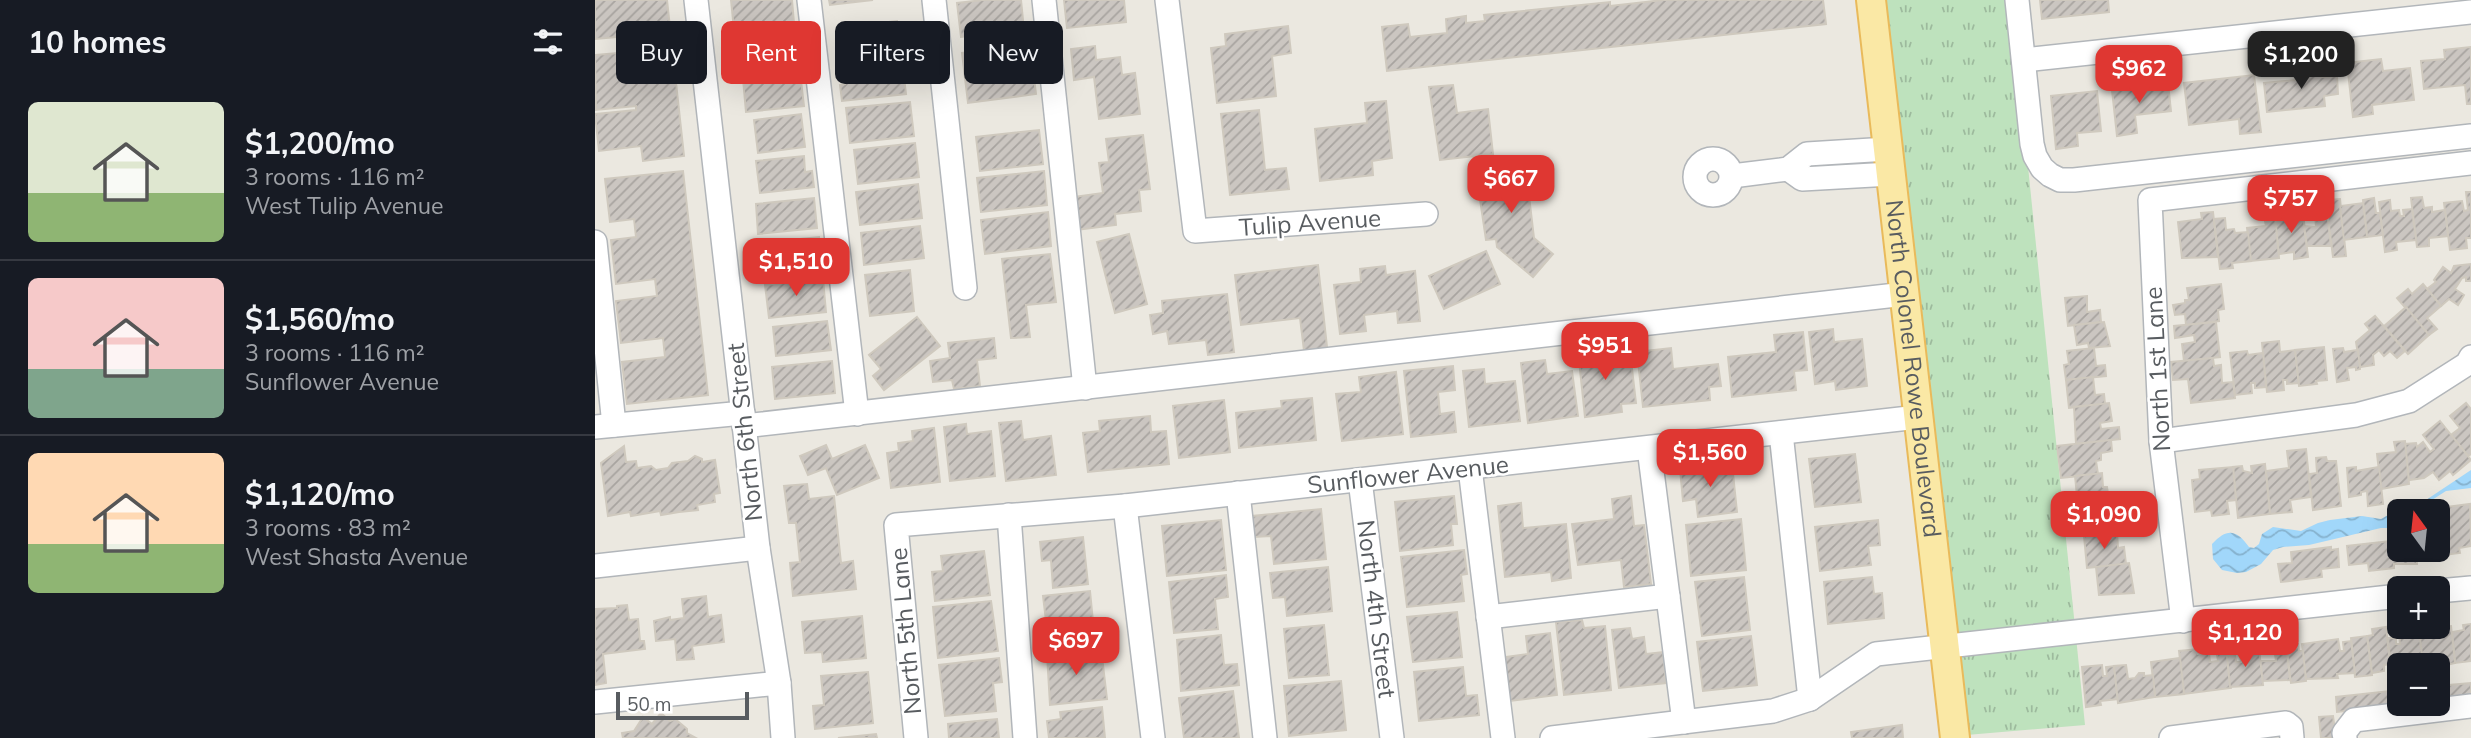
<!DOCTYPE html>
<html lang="en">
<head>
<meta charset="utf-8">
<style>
  :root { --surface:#171b24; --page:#20242c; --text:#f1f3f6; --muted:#9ea1a6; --line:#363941; --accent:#df3732 }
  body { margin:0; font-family:Mulish,sans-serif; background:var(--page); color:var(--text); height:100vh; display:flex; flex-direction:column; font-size:26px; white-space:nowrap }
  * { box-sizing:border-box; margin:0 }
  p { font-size:23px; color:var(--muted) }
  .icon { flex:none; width:38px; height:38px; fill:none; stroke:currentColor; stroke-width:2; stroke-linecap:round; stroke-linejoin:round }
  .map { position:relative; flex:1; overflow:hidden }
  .sheet { display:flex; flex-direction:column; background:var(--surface); width:595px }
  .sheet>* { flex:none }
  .banner { position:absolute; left:21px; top:21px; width:665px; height:63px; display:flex; gap:14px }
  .needle { width:46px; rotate:345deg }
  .fabs { position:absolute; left:1792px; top:499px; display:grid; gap:14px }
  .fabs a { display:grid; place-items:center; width:63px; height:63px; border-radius:10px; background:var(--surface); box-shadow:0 7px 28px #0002; font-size:35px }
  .scale { position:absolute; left:21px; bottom:18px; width:133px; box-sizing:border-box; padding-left:7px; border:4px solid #585c60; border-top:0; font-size:19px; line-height:24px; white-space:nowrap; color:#585c60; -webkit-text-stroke:5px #fff; paint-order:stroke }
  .price { position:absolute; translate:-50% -60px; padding:0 16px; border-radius:14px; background:var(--accent); color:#fff; font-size:23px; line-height:46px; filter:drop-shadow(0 2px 4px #0008) }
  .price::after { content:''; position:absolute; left:50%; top:42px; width:21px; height:16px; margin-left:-10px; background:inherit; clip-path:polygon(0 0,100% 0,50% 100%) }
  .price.active { background:#222; color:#fff }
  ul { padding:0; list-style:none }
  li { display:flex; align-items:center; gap:21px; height:175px; padding:0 28px }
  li+li { border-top:2px solid var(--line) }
  li span { display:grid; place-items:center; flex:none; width:196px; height:140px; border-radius:10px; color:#555 }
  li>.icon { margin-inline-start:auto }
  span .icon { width:84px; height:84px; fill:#fffc; stroke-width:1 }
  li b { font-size:30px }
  h2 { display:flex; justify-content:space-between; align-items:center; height:84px; padding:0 28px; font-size:30px }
  .pill { padding:0 24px; border-radius:10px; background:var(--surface); box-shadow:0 7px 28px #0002; font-size:24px; line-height:63px }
  .pill.active { background:var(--accent); color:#fff }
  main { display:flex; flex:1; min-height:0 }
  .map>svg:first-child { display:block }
</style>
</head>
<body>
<main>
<section class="sheet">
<h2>10 homes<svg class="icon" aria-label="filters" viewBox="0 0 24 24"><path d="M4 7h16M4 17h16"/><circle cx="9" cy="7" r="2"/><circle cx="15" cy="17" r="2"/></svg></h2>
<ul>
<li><span style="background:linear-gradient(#dfe7d0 65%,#8fb573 0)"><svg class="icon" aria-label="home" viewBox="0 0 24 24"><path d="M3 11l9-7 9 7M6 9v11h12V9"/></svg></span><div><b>$1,200/mo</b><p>3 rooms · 116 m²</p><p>West Tulip Avenue</p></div></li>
<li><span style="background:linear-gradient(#f6c9c9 65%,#7fa58c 0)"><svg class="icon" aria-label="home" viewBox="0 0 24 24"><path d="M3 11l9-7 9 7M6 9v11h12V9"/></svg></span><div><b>$1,560/mo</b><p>3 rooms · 116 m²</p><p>Sunflower Avenue</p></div></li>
<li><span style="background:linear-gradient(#ffd9b3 65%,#8fb573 0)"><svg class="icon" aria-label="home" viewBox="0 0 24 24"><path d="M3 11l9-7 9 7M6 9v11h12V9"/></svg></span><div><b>$1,120/mo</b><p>3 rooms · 83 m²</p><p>West Shasta Avenue</p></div></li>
</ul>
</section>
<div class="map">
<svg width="1876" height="738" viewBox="0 0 1876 738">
  <defs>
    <pattern id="grass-tufts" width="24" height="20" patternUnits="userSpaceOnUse" patternTransform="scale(1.75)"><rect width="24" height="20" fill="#bee2bd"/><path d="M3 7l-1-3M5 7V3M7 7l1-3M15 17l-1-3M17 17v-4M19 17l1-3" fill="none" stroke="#9dba9d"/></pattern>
    <pattern id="water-waves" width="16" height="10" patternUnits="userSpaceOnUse" patternTransform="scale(1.75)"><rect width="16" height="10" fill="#a1d7fa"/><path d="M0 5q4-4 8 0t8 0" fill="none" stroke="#86b2ce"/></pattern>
    <pattern id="building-hatch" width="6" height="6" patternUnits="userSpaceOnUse" patternTransform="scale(1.75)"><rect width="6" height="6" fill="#cbc6c1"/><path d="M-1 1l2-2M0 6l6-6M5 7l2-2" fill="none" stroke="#a8a4a0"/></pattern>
  </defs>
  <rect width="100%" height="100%" fill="#ebe8e0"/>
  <polygon fill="url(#grass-tufts)" points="1280,0 1416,0 1490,725 1360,736"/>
  <path fill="url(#water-waves)" d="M 1876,470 L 1876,488 L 1851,491 L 1826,507 L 1804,511 L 1804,523 L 1800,528 L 1786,528 L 1714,545 L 1688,547 L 1678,550 L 1666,564 L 1651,572 L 1642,573 L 1627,570 L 1618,559 L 1617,544 C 1632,528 1641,529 1654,547 L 1659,548 L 1664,544 L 1667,534 L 1678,527 L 1706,531 L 1723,523 L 1735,520 L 1767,516 L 1786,519 L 1805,508 L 1825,504 Z"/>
  <g fill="url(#building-hatch)" stroke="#cfc9be" stroke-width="2">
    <polygon points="0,0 72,0 89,156 48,161 46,146 4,151 0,114 41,110 41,106 1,110 0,55 35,52 33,36 0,39"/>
    <polygon points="136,0 197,0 199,23 139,30"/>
    <polygon points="234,0 278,0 235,5"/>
    <polygon points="388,0 426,0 429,30 366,37 362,3"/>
    <polygon points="469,0 529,0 531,22 472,28"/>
    <polygon points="1068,0 1228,0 1231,24 792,71 787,27 813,24 815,37 852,33 851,19 871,16 871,23 890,21 889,15 1015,2 1015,6"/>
    <polygon points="1445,0 1513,0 1514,12 1447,19"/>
    <polygon points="302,21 306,52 250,58 247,27"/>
    <polygon points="693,26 696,53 677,56 681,96 622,103 616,48 631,46 630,34"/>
    <polygon points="201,31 205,64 145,71 141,39"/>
    <polygon points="500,46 501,60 525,57 527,75 540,73 545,114 504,119 499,77 479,80 476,49"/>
    <polygon points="423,47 425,63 437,62 441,94 373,103 367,53"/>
    <polygon points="1876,47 1876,104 1872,104 1870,85 1829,89 1826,61 1850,59 1849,50"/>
    <polygon points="1786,59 1788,71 1815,68 1819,100 1777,105 1778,114 1758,117 1752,63"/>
    <polygon points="307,60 311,94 247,101 245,85 250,84 248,67"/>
    <polygon points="1726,66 1727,77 1742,76 1743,94 1729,96 1730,106 1672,112 1669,83 1701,80 1700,69"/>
    <polygon points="205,72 209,106 151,112 148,79"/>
    <polygon points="1659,75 1666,132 1645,134 1644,119 1594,125 1589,83"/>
    <polygon points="1573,83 1576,111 1540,115 1542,133 1522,136 1517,90"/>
    <polygon points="858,85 862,113 893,109 898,154 845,160 834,87"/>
    <polygon points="1502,91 1506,131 1482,133 1483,146 1461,149 1456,96"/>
    <polygon points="791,101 797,158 777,161 778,175 725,181 720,129 772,123 770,103"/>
    <polygon points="315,102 319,136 255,143 251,108"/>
    <polygon points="664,110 670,170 691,168 694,189 635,195 626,114"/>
    <polygon points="206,114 210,147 163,153 159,120"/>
    <polygon points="444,130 448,164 385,171 381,137"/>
    <polygon points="548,135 555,189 544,190 546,211 520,214 521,225 482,230 478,197 508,193 504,163 514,162 511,139"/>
    <polygon points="320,143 324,177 263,184 259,150"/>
    <polygon points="209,156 210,172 217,171 219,187 165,193 161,161"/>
    <polygon points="930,162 939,238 958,254 938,277 902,247 901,239 891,240 882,179 894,166"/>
    <polygon points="88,171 113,395 32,404 27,362 70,357 68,338 26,343 21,301 62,296 60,279 21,284 16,240 41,237 39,219 15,222 10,179"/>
    <polygon points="449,171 452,205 386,212 382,178"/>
    <polygon points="323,184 327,218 265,225 261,192"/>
    <polygon points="1871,192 1876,192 1876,238 1871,238 1872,248 1855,250 1849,203 1867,201 1869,211 1873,210"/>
    <polygon points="1827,197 1829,208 1837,207 1837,212 1850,210 1853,236 1834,238 1834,246 1822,247 1816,198"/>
    <polygon points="219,198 222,228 163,234 161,204"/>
    <polygon points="1779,198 1781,213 1785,213 1788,235 1772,237 1768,200"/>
    <polygon points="1745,199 1751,256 1738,257 1732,210 1735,210 1734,200"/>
    <polygon points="1795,200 1796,211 1804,210 1805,216 1809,216 1808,210 1817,209 1821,240 1801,242 1802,250 1790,252 1784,202"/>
    <polygon points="1768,203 1772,237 1749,240 1745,206"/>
    <polygon points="1689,210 1690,218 1708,213 1713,257 1699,259 1699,252 1684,254 1679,211"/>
    <polygon points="453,212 456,246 390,254 386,220"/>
    <polygon points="1618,212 1623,257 1587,258 1583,222 1607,219 1606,213"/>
    <polygon points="1732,212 1736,246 1712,246 1709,226 1721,227 1720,213"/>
    <polygon points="1680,215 1684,258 1656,261 1652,228 1671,226 1669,216"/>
    <polygon points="1630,218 1631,230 1639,229 1640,233 1653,232 1656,261 1637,263 1638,268 1625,269 1619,219"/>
    <polygon points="325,226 329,258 269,265 266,233"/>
    <polygon points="534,234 552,304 520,313 502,242"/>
    <polygon points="224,237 227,270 167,276 164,243"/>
    <polygon points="891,251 905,284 849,309 834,276"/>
    <polygon points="455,254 461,302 431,305 435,337 416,338 407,259"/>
    <polygon points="1876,264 1876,281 1871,281 1871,277 1867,278 1860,289 1869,295 1863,305 1854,299 1846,306 1832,289 1841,282 1839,280 1848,267 1856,273 1859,266"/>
    <polygon points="723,265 733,356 710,359 705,318 646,325 640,275"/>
    <polygon points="790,266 791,275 820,271 825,321 803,323 802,311 769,315 771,331 745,334 739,285 766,282 765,269"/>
    <polygon points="315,270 319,311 275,316 270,275"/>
    <polygon points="228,279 231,312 174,318 170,285"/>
    <polygon points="1626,284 1629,309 1623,310 1624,321 1591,325 1590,314 1580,315 1578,305 1590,303 1590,300 1594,300 1592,288"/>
    <polygon points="1828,284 1846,306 1832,318 1842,329 1834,335 1802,298 1813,289 1817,294"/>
    <polygon points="632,294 639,352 613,355 611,340 574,344 572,331 558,334 555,315 568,313 567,301"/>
    <polygon points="1492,296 1492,312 1505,310 1506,322 1473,326 1470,298"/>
    <polygon points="1811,307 1834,335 1813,354 1789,326"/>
    <polygon points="1780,316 1810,351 1802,358 1795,351 1789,356 1784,350 1778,355 1779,365 1765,367 1761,342 1775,330 1770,324"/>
    <polygon points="322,317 345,346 289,390 278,376 286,369 274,355"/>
    <polygon points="232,321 236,350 181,356 178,327"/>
    <polygon points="1509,322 1515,346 1494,348 1493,343 1482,345 1479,325"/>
    <polygon points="1621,322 1625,357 1589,361 1587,344 1600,342 1599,335 1580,338 1579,326"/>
    <polygon points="1238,329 1239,342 1267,339 1272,386 1241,390 1240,381 1220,384 1214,332"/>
    <polygon points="1208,332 1212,370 1199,371 1201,390 1137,397 1133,357 1181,352 1179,335"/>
    <polygon points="399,338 401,358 382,360 385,386 359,389 357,380 338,382 335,361 355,358 353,343"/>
    <polygon points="1684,341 1685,352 1700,350 1704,383 1692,384 1692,380 1688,380 1689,390 1672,392 1667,343"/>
    <polygon points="1018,346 1020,362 1036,360 1041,403 1026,404 1027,412 990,417 983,351"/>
    <polygon points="1729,347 1732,380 1721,381 1722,384 1704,386 1700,350"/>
    <polygon points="1076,348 1078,369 1123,364 1126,386 1114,387 1115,400 1048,407 1042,352"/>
    <polygon points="1499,348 1501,366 1510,365 1511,376 1471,380 1469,365 1474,364 1472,351"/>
    <polygon points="1748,348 1749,352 1763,350 1765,369 1761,370 1761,367 1752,368 1754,380 1742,382 1738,349"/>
    <polygon points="1652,351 1653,355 1668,353 1671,387 1660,388 1660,383 1656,383 1657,393 1640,395 1635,353"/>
    <polygon points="1618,358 1619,366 1626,365 1627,383 1638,382 1640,398 1596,403 1593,379 1578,380 1576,362"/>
    <polygon points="950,360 952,374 977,371 983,416 933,423 926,363"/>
    <polygon points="237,361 240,393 180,399 177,367"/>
    <polygon points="858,366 860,390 843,392 845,414 859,412 861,432 816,437 809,371"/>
    <polygon points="889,369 890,384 920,381 925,421 874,427 868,371"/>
    <polygon points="801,372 808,434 747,441 741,394 766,392 764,377"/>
    <polygon points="1498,377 1500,395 1509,394 1510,404 1474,408 1471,380"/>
    <polygon points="717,398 721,440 644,448 641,413 687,408 686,401"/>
    <polygon points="629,400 635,452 584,458 578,406"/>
    <polygon points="1514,403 1517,421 1505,423 1506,429 1524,427 1525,439 1481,444 1479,407"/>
    <polygon points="1871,403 1876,409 1876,454 1873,456 1856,435 1865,428 1855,416"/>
    <polygon points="555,416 556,432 571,431 574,464 493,472 488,433 505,431 504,421"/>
    <polygon points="426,421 428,440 456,436 461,475 411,481 404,423"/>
    <polygon points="1845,421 1876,460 1858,475 1855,471 1844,480 1838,472 1829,478 1814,480 1810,444 1821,443 1822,447 1828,442 1835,452 1839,449 1828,435"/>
    <polygon points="371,424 372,434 396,431 400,476 355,481 349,427"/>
    <polygon points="339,428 345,482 296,488 292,453 304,451 303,443 318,441 317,431"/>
    <polygon points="1516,440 1517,451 1506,453 1506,460 1501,461 1503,474 1466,478 1462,446"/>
    <polygon points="1810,441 1814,484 1786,489 1782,454 1801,452 1799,442"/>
    <polygon points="231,445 237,459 270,445 284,478 242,495 231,468 213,475 205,456"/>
    <polygon points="29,446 31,462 41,461 42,468 56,466 61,470 73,468 77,463 93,461 100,456 107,459 107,462 120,460 125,493 119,494 120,502 102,505 103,510 84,512 66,515 65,511 36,516 35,512 13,516 6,463"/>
    <polygon points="1711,449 1716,497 1695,500 1697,512 1675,514 1671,471 1694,468 1692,451"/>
    <polygon points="1260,454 1266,502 1220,507 1214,459"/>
    <polygon points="1731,457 1732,461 1741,461 1746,506 1718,510 1714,474 1722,473 1721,458"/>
    <polygon points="1137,464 1142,512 1103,517 1101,499 1088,501 1085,469"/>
    <polygon points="1670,464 1675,514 1643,518 1638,467 1647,466 1648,471 1657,473 1656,466"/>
    <polygon points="1638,467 1641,500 1632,501 1634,514 1617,516 1616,510 1600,512 1597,480 1605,479 1604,470"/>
    <polygon points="1761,467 1761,471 1784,467 1788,504 1773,506 1772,491 1766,492 1766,495 1754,497 1752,468"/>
    <polygon points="1507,473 1508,487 1512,487 1513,494 1524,493 1525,504 1476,509 1474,497 1482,496 1480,476"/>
    <polygon points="212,484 214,499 239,496 246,563 258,561 261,589 198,596 195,563 205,562 201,523 194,523 189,486"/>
    <polygon points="859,496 862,524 856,524 858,545 805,551 800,502"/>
    <polygon points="1036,496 1039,526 1049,525 1056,584 1029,587 1026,560 983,565 977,524 1019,519 1017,499"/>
    <polygon points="926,503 928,528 971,524 976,578 957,581 956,572 910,577 903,506"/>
    <polygon points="1875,504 1876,546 1864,548 1865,553 1849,555 1843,508"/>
    <polygon points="1514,505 1515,517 1505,518 1507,534 1489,536 1487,520 1483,520 1482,509"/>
    <polygon points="726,509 731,559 679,564 676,536 659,537 657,516"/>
    <polygon points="1146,519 1151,570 1096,576 1091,525"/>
    <polygon points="626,520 631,570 572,576 567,526"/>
    <polygon points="1283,520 1285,545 1273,546 1276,565 1225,571 1220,527"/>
    <polygon points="1843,521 1845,521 1848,548 1843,549"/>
    <polygon points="1522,532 1523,548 1529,547 1531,564 1492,568 1489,536"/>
    <polygon points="488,537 493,584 458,588 456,560 447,561 445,542"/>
    <polygon points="1804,540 1804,550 1824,550 1821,550 1822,564 1799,564 1799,568 1774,571 1773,563 1754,565 1752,546"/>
    <polygon points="1736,547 1736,550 1743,549 1744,567 1726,569 1727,577 1686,582 1683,564 1697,563 1696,552"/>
    <polygon points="869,550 872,574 866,575 869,601 812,607 806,557"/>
    <polygon points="389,551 395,595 340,601 337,572 348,571 346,556"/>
    <polygon points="1534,563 1539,593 1504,595 1501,567"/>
    <polygon points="733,567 737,611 692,616 690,597 678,598 675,573"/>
    <polygon points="631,575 633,597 620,599 623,629 579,633 574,582"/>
    <polygon points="1149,577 1155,630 1107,636 1100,582"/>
    <polygon points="1277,577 1279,594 1287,593 1289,618 1233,624 1229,582"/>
    <polygon points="495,591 500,642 454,646 448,596"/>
    <polygon points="111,596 113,617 126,615 129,642 97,646 99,659 82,660 80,639 61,641 59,621 75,617 75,620 89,618 87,599"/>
    <polygon points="396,601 403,651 343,658 338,607"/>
    <polygon points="32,605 34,620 43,619 45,641 49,641 50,649 8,654 11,683 0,685 0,609 22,608 22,606"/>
    <polygon points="862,612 867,657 818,662 812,617"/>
    <polygon points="267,616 271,658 228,662 227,652 210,653 207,622"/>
    <polygon points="987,620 989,628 1010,626 1016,690 969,695 961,622"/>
    <polygon points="1876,624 1876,661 1860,663 1857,632 1869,630 1868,625"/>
    <polygon points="729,625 734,675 694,678 689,629"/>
    <polygon points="1856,626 1860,663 1843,667 1843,665 1828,665 1824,630 1835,629 1836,637 1840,636 1839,628"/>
    <polygon points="1791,627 1795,664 1789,665 1789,671 1777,673 1772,636 1778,635 1777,629"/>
    <polygon points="1035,628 1037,639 1049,637 1051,654 1068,652 1071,683 1024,688 1017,630"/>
    <polygon points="1824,631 1828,665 1804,665 1804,668 1796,669 1793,638 1801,638 1801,644 1805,644 1804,634"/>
    <polygon points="955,633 962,695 915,701 910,657 933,654 931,636"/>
    <polygon points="626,635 629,665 642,664 644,685 586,691 582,640"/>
    <polygon points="1156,636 1162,685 1108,691 1102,642"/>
    <polygon points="1772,636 1777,675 1760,677 1756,638"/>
    <polygon points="1743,639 1745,651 1749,651 1748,642 1756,641 1760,673 1742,674 1743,678 1711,679 1707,644"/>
    <polygon points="1703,644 1704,651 1708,651 1711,681 1696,683 1691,645"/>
    <polygon points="1691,645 1695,680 1667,681 1665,661 1681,661 1679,647"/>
    <polygon points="506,648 512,699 455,705 452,654"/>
    <polygon points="1603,649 1603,654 1614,653 1615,662 1623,661 1622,654 1632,652 1636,688 1589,694 1584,651"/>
    <polygon points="1664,649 1668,685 1635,687 1632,656 1640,655 1641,662 1646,662 1644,651"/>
    <polygon points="404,658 407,682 398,683 401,711 350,716 344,665"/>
    <polygon points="1585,658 1589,694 1560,697 1556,662"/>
    <polygon points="1507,665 1508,676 1512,676 1511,667 1519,666 1523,699 1505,701 1506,705 1491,707 1487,667"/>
    <polygon points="1531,665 1533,679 1540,678 1544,673 1549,673 1549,676 1558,675 1560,697 1523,703 1519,666"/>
    <polygon points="868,667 871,696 882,695 884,715 824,721 819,672"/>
    <polygon points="273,672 278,723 220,729 218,706 229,705 226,676"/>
    <polygon points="746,681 751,730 694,736 689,686"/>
    <polygon points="1876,683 1876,697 1843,701 1843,686"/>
    <polygon points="1804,690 1804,704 1818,704 1742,712 1741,697"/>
    <polygon points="638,691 644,738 589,738 584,698"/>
    <polygon points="507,707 510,738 454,738 452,721 466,719 465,712"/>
    <polygon points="66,713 75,721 80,719 92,729 92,733 101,738 28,738 27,733 39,731 48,717 57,724"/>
    <polygon points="1738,716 1741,738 1726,738 1724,717"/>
    <polygon points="402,719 404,738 354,738 353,724"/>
    <polygon points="1307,725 1308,738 1257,738 1256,732"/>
    <polygon points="281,734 282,738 243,738"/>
  </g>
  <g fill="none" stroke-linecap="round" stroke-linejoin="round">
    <g stroke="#b2b6ba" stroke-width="26">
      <g id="minor">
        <polyline points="101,0 163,548 184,683 188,738"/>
        <polyline points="214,0 262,414"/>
        <polyline points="339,0 370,288"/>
        <polyline points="449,0 490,388"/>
        <polyline points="572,0 600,231 831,214"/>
        <polyline points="1422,0 1437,144 1440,156 1447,168 1455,175 1465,180 1479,180 1876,136"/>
        <polyline points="1429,60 1876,12"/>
        <circle cx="1118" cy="177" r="18"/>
        <polyline points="1193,169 1207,179 1296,174"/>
        <polyline points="1137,176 1193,169 1212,154 1293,149"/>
        <polyline points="0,242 19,425"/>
        <polyline points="149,426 1310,294"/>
        <polyline points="0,427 148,413"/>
        <polyline points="1186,433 1215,699"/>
        <polyline points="1566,441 1761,415 1814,401 1872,364 1876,357"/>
        <polyline points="1054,448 1089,722"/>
        <polyline points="875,468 908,738"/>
        <polyline points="765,480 797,738"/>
        <polyline points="643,493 670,738"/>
        <polyline points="530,506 558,738"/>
        <polyline points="414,515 430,738"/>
        <polyline points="0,566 163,548"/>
        <polyline points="1843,591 1876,588"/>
        <polyline points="893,617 1073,596"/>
        <polyline points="1588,621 1566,441 1555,200 1876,163"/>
        <polyline points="0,702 184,683"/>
        <polyline points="321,738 301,525 530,506 1323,417"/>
        <polyline points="957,738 1178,711 1215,699 1281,654 1804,596"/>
        <polyline points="1576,738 1691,723 1696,727 1697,738"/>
        <polyline points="1750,738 1749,733 1759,720 1876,706"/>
      </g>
    </g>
    <g stroke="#e9ba5b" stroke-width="32">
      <g id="major">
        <path id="s1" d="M 1276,0 L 1360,738"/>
      </g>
    </g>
    <use href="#minor" stroke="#fff" stroke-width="23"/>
    <use href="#major" stroke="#fae8a5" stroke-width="28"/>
  </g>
  <g text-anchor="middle" stroke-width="5" stroke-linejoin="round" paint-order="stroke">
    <g font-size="24" fill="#585c60" stroke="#fff">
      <text transform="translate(715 223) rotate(-4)" y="8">Tulip Avenue</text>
      <text dy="8" stroke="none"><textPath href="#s1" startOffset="371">North Colonel Rowe Boulevard</textPath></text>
      <text transform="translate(1563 369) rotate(-93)" y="8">North 1st Lane</text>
      <text transform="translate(150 432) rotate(-96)" y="8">North 6th Street</text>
      <text transform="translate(813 475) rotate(-6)" y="8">Sunflower Avenue</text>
      <text transform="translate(781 609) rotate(83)" y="8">North 4th Street</text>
      <text transform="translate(311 631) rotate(-95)" y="8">North 5th Lane</text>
    </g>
  </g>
</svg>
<div class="fabs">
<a><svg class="needle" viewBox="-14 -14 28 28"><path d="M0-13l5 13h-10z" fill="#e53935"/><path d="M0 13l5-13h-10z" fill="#9ea1a6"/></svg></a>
<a>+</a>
<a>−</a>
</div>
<div class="scale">50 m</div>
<b class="price active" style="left:1706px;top:91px">$1,200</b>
<b class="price" style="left:1544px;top:105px">$962</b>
<b class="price" style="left:916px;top:215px">$667</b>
<b class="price" style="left:1696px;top:235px">$757</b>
<b class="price" style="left:201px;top:298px">$1,510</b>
<b class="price" style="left:1010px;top:382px">$951</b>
<b class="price" style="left:1115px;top:489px">$1,560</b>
<b class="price" style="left:1509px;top:551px">$1,090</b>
<b class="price" style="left:1650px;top:669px">$1,120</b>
<b class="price" style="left:481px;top:677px">$697</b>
<div class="banner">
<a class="pill">Buy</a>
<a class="pill active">Rent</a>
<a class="pill">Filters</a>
<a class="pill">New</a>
</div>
</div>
</main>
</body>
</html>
